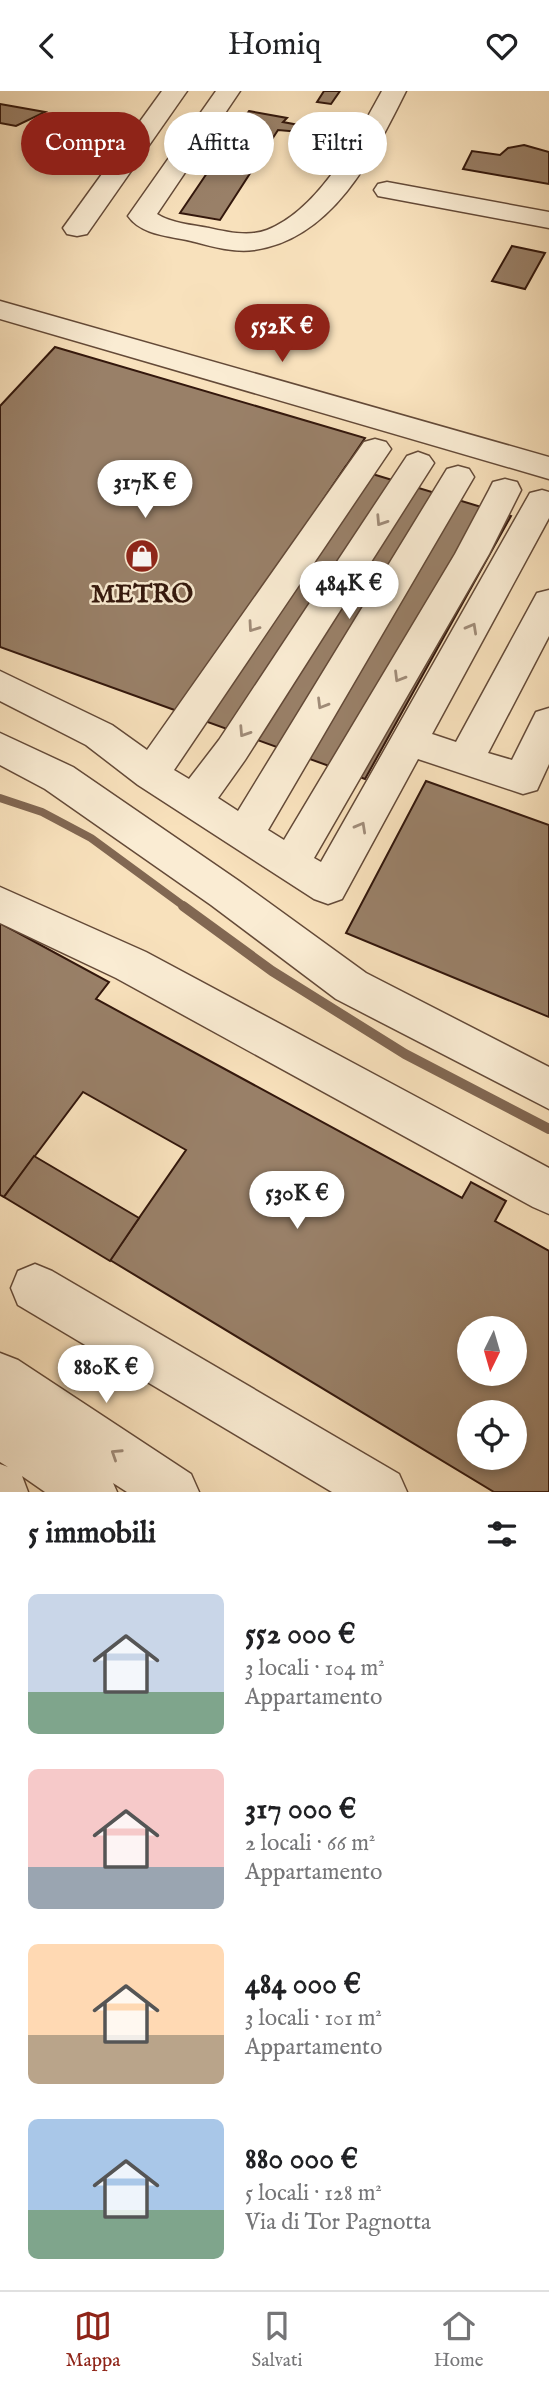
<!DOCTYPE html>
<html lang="it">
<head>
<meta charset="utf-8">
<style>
  :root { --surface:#fff; --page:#f2f2f2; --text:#202124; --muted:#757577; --line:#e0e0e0; --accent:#8f2418 }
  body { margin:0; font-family:"IM FELL English",serif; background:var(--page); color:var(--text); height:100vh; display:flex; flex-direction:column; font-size:26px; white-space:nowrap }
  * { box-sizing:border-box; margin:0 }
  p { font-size:23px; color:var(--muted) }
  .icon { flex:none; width:38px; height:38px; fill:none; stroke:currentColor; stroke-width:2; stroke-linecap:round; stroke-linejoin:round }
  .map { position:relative; height:1401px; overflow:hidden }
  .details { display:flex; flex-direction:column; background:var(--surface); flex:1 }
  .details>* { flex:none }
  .guide { position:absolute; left:21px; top:21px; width:508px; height:63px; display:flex; gap:14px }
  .needle { width:46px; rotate:185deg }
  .buttons { position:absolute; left:457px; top:1225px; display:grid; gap:14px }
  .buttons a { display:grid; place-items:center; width:70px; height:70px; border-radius:50%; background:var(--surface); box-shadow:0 4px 10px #0003; font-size:35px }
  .price { position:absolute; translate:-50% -60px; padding:0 16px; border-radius:24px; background:#fff; color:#222; font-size:23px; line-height:46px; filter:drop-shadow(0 2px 4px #0008) }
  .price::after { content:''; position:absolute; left:50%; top:42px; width:21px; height:16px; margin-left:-10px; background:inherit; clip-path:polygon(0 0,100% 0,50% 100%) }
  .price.current { background:var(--accent); color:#fff }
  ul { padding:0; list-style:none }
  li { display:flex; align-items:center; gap:21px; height:175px; padding:0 28px }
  li span { display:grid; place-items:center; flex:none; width:196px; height:140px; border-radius:10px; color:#555 }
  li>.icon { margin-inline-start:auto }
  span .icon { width:84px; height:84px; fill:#fffc; stroke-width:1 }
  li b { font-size:30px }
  h2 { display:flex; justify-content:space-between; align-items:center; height:84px; padding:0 28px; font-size:30px }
  .pill { padding:0 24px; border-radius:32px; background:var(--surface); box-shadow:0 4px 10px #0003; font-size:24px; line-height:63px }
  .pill.current { background:var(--accent); color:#fff }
  header { display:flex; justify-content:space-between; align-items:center; height:91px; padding:0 28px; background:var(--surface); font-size:32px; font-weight:600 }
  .tabs { display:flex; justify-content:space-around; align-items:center; height:98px; border-top:2px solid var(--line); background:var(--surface); font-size:19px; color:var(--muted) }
  .tabs a { display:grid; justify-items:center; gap:4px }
  .tabs .current { color:var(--accent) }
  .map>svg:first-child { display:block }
</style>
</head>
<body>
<header><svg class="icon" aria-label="back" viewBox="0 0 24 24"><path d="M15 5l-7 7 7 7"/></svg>Homiq<svg class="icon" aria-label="heart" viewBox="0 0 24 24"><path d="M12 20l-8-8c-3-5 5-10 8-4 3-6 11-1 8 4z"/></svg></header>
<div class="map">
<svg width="549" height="1401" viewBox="0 0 549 1401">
  <rect width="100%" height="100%" fill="#f8e1bc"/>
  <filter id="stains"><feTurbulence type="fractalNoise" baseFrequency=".00286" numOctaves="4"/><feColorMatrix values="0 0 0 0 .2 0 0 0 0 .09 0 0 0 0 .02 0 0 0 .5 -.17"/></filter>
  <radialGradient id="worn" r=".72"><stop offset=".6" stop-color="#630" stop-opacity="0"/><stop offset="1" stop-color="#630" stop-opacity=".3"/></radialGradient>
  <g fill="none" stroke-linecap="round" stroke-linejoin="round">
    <polyline stroke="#816752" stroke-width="8" points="0,707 42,721 91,747 185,816"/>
    <polyline stroke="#816752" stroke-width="10" points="183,815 272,880 405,963 549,1038"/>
  </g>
  <g fill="#998068" stroke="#33170c" stroke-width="2" fill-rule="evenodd">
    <polygon points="324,0 340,0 331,13 317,11"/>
    <polygon points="0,13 45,21 16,35 0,32"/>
    <polygon points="249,20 287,27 283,31 315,37 312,42 278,39 220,129 180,122"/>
    <polygon points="524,54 549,61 549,93 463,78 472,60 500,64 508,57"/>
    <polygon points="512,155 545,162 525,198 492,190"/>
    <polygon points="55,256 365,347 180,621 0,556 0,315"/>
    <polygon points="346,375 511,425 365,688 180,621"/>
    <polygon points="426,690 549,734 549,926 346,842"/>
    <path d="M 0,832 L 109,891 L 96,908 L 462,1107 L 471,1091 L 506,1110 L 495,1130 L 549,1160 L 549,1401 L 494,1401 L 110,1169 L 186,1059 L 83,1001 L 4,1106 L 0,1104 ZM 469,1237 L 514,1237 L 514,1283 L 469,1283 ZM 469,1321 L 514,1321 L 514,1367 L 469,1367 Z"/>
    <polygon points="34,1065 139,1127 110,1170 4,1106"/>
  </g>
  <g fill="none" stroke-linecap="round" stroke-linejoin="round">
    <g stroke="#644a38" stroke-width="3">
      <g id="minor">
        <polygon points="162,0 187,0 87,143 77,145 67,143 63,137"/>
        <path d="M 216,0 L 240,0 L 157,123 C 170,132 193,134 209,137 C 227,141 249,146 267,139 C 320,118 356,47 382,0 L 406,0 C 374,64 333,148 254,159 C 234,162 210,155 191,150 C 170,145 141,144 128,125 Z"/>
        <polygon points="387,91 549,121 549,137 378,105 374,99 378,93"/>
        <polygon points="0,210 549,366 549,388 0,228"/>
        <polygon points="375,348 386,351 391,358 174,679 189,688 219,649 407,365 418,361 429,365 434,372 245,669 218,707 238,720 447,378 458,375 469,378 474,386 268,739 284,749 455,463 489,399 493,391 505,388 517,391 521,399 489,463 314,767 321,771 530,402 542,399 549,401 549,427 432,643 456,651 537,502 549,499 549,545 488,662 512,669 536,621 549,617 549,673 537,699 523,703 418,668 342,808 328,813 314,808 138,694 86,654 0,610 0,580 112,634 147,659 364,351"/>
        <polygon points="0,642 73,676 239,790 366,882 549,976 549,1018 336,908 211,814 45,698 0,674"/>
        <polygon points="0,796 146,861 549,1077 549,1123 533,1116 116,887 0,832"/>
        <polygon points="35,1173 52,1180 399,1383 407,1401 332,1401 18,1214 11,1197 18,1180"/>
        <polygon points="0,1262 18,1269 191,1383 199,1401 127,1401 113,1392 117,1401 45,1401 22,1385 28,1401 0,1401 0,1373 8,1376 0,1371"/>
      </g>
    </g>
    <use href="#minor" fill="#faecd3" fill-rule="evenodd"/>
  </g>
  <defs><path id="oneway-chevron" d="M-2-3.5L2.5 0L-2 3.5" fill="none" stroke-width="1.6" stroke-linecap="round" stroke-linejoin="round" transform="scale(1.75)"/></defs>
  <g stroke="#a08c79">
    <use href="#oneway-chevron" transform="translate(381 430) rotate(123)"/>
    <use href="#oneway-chevron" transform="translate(253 536) rotate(125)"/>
    <use href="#oneway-chevron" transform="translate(472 537) rotate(-61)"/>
    <use href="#oneway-chevron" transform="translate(399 586) rotate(121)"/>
    <use href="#oneway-chevron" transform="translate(322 613) rotate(121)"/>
    <use href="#oneway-chevron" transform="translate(244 641) rotate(123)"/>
    <use href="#oneway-chevron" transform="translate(361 736) rotate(-61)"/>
    <use href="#oneway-chevron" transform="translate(116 1363) rotate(-147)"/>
  </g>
  <defs>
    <g id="shop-disc" transform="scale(1.75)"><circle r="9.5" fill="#8f2418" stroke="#faecd3"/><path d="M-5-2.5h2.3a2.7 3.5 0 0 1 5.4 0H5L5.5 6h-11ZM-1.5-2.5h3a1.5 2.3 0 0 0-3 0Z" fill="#fff"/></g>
  </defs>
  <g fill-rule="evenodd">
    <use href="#shop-disc" x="142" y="465"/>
  </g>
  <g text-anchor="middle" stroke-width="5" stroke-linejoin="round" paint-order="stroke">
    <g font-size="26" font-weight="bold" fill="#33170c" stroke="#faecd3">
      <text x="142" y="511">METRO</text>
    </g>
  </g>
  <rect width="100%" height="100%" filter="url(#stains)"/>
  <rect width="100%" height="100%" fill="url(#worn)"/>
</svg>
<div class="buttons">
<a><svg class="needle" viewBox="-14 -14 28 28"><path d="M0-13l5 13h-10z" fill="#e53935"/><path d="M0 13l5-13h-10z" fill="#757577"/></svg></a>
<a><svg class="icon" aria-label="locate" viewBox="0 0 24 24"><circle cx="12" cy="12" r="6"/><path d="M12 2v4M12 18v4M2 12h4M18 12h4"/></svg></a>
</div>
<b class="price current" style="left:282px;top:273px">552K €</b>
<b class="price" style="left:145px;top:429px">317K €</b>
<b class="price" style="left:349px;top:530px">484K €</b>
<b class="price" style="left:297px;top:1140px">530K €</b>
<b class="price" style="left:106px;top:1314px">880K €</b>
<div class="guide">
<a class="pill current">Compra</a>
<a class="pill">Affitta</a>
<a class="pill">Filtri</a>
</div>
</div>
<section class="details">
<h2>5 immobili<svg class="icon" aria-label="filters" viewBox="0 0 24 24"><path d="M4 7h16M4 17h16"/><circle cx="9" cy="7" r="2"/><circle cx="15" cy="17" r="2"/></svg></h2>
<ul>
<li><span style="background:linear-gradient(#c9d6e8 70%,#7fa58c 0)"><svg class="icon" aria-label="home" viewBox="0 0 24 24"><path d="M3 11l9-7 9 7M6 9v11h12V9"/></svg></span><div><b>552 000 €</b><p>3 locali · 104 m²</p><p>Appartamento</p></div></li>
<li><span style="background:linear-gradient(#f6c9c9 70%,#9aa5b1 0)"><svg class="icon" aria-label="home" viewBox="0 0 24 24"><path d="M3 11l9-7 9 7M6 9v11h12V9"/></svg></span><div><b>317 000 €</b><p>2 locali · 66 m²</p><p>Appartamento</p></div></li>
<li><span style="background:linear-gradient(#ffd9b3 65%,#b9a48a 0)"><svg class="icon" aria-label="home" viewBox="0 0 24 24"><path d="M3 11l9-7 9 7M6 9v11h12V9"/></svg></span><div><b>484 000 €</b><p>3 locali · 101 m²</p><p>Appartamento</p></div></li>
<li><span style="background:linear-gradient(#a9c7e8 65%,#7fa58c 0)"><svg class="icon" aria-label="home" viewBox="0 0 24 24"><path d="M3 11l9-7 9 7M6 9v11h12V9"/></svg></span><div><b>880 000 €</b><p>5 locali · 128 m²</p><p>Via di Tor Pagnotta</p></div></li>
</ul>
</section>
<nav class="tabs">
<a class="current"><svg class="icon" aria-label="map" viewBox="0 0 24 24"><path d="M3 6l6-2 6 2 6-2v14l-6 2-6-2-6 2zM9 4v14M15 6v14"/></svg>Mappa</a>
<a><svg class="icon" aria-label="saved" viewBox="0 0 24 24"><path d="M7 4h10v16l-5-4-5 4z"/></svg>Salvati</a>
<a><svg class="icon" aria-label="home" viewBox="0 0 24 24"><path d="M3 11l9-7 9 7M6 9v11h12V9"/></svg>Home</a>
</nav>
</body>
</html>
